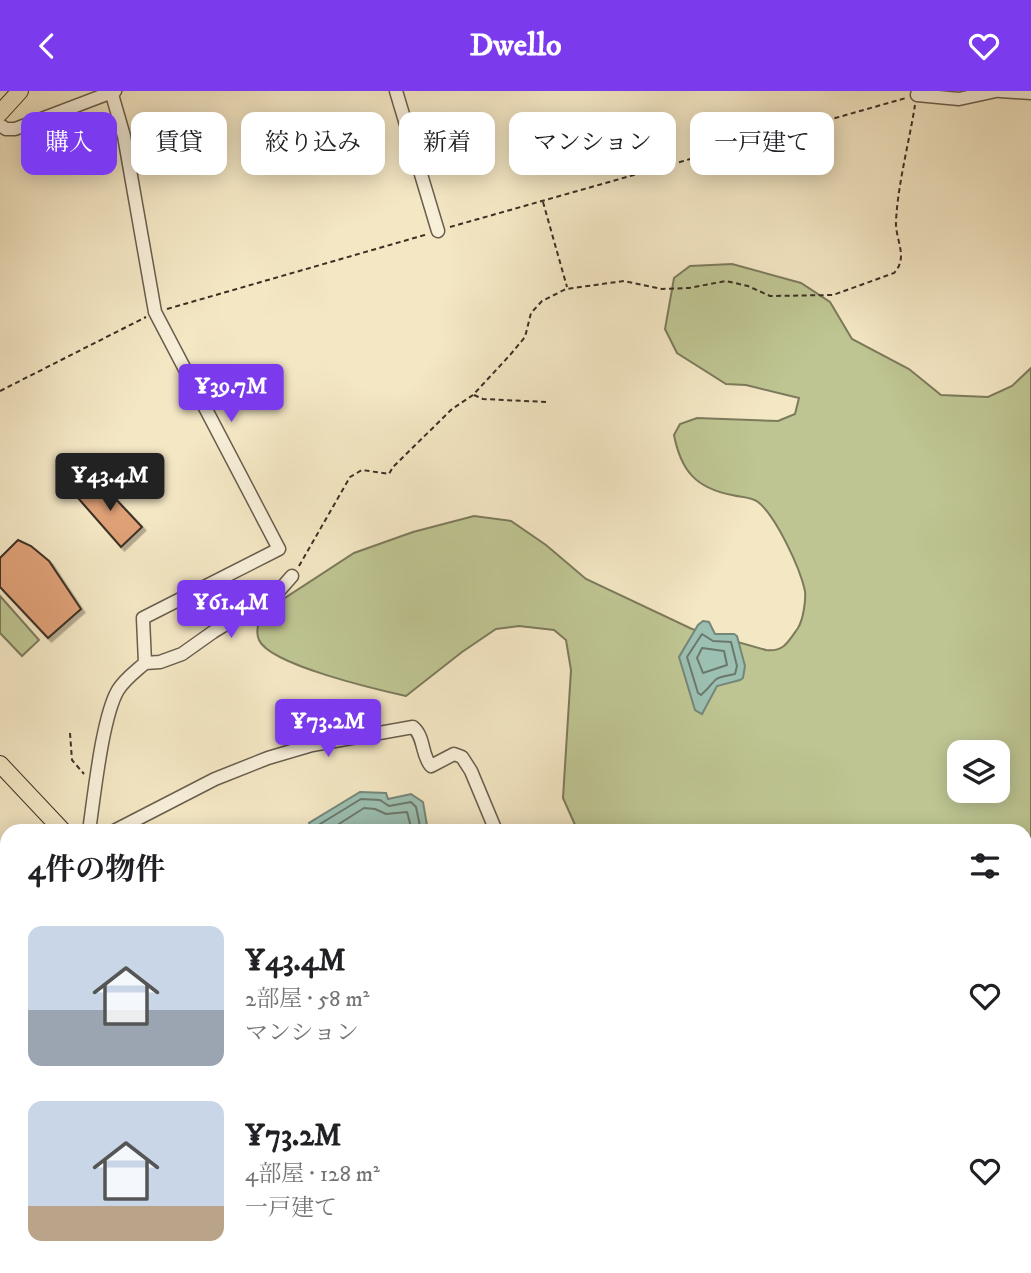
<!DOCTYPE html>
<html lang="ja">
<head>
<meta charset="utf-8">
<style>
  :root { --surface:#fff; --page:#f2f2f2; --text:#202124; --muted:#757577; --accent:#7c3aed }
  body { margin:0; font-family:"IM FELL DW Pica","Noto Serif JP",serif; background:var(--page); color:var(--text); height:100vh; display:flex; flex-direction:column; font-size:26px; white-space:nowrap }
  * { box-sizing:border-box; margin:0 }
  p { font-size:23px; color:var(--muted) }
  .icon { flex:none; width:38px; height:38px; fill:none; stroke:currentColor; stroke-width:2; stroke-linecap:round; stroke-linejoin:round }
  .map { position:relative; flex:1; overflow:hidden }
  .side { position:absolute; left:0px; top:733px; width:1032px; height:450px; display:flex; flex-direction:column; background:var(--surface); border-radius:21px 21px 0 0; box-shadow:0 4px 18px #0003 }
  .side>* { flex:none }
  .hud { position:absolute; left:21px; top:21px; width:990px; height:63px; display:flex; gap:14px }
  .buttons { position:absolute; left:947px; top:649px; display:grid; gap:14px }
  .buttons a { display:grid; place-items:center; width:63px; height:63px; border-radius:14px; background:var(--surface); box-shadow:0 4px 18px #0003; font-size:35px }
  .price { position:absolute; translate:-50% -60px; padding:0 16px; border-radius:7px; background:var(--accent); color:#fff; font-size:23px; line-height:46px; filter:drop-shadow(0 2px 4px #0008) }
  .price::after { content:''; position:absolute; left:50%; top:42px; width:21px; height:16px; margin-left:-10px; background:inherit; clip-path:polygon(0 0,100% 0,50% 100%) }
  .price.current { background:#222; color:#fff }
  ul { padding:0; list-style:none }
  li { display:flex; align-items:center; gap:21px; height:175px; padding:0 28px }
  li span { display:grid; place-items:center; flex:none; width:196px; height:140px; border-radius:14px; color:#555 }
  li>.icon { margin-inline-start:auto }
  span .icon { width:84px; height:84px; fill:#fffc; stroke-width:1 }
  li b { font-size:30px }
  h2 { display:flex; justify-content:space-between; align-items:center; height:84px; padding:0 28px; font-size:30px }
  .chip { padding:0 24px; border-radius:14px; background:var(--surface); box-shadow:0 4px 18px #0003; font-size:24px; line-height:63px }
  .chip.current { background:var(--accent); color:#fff }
  header { display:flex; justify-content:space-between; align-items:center; height:91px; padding:0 28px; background:var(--accent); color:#fff; font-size:32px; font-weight:800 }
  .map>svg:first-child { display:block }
</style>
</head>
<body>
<header><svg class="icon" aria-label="back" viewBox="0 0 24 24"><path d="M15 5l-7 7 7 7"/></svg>Dwello<svg class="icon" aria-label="heart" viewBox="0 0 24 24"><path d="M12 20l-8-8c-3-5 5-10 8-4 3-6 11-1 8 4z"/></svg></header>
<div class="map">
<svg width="1031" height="1182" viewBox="0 0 1031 1182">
  <defs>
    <filter id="shadow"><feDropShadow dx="3.5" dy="3.5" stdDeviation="0" flood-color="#0004"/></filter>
  </defs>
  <rect width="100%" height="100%" fill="#f4e7c4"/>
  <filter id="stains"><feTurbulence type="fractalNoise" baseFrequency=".00286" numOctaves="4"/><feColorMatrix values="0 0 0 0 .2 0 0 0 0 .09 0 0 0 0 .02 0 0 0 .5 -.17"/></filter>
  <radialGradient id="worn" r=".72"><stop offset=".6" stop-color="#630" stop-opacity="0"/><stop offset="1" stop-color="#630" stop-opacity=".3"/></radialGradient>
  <g fill="#bec592" stroke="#7c7a5c" stroke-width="2" fill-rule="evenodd">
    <path d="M 732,173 L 801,192 L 830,211 L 852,248 L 909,278 L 941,304 L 988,306 L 1012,295 L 1031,277 L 1031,1182 L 533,1182 L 523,1176 L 1026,1176 L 1026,740 L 581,740 L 576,736 L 563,707 L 571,579 L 566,549 L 554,539 L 519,535 L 496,538 L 462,561 L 406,605 C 379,599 270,574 259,549 C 255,541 259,530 262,522 L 354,462 L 413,441 L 474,425 L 511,430 L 546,454 L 586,488 L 692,538 L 766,559 C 784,561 788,551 798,537 C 803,529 806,510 805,500 C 800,477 776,425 758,411 C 752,406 739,406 732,404 C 696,397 681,380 674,344 L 680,333 L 697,327 L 778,330 L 795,323 L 799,307 L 746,294 L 726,293 L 677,262 L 665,238 L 674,187 L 690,175 ZM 959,662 L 998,662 L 998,700 L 959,700 Z"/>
    <polygon points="0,505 39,549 22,565 0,542"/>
    <polygon points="7,952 7,1070 0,1054 0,959"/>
  </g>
  <g fill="#9cc0b2" stroke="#75867a" stroke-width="2">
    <polygon points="703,530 709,531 715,543 734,543 737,545 745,575 743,587 740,589 717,595 702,623 695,619 679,566 698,534"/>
    <polygon points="360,701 386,702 388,708 411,703 423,711 428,740 313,740 309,732"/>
  </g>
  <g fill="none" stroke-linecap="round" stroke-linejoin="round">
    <g stroke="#6c786c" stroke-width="2">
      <path d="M 702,543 L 713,550 L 731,551 L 737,575 L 735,583 C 708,588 719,588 701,604 L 698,602 L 687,566 Z"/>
      <polygon points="702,557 724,560 727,574 703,582 697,567"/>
      <polyline points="319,740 320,733 361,708 380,709 389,715 411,711 416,716 421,740"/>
      <polyline points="328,740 364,717 375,718 386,723 407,721 412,740"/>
    </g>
    <polyline stroke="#75867a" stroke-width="3.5" points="0,777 7,768"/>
  </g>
  <g fill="#e0a177" stroke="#3b3025" stroke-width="2" filter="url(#shadow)">
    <polygon points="96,387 142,436 121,456 78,407"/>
    <polygon points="18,449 31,455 49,470 81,518 48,547 0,496 0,467"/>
  </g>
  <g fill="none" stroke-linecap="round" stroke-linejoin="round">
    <g stroke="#695e4d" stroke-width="15">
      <g id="minor">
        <polyline points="396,0 438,140"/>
        <polyline points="918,0 917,4 959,8 996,0"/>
        <polyline points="1000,0 1031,2"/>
        <polyline points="0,34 6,38 15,38 115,0"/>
        <polyline points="145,572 160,571 182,563 213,541 277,502 292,485"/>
        <path d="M 89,740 C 94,707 102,626 118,599 C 125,588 135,581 145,572 L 143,527 L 279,458 L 155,221 L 124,45 L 111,0"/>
        <path d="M 114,740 L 215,688 L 268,667 L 312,654 L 413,636 C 425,646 421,664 431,675 L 454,663 L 462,666 L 471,680 L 496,740"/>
        <polyline points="0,882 7,875"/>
        <polyline points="0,1142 7,1142"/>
      </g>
    </g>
    <g stroke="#3b3025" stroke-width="18">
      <g id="major">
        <polyline points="0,22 20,0"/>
        <polyline points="0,673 63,740"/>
        <polyline points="372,1182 372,1176"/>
      </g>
    </g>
    <g stroke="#3b3025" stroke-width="2" stroke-dasharray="5 3.5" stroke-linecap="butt">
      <polyline points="543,111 567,196"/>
      <polyline points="450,136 906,7"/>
      <polyline points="167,218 428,143"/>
      <polyline points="0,300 146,226"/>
      <polyline points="474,304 483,308 546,311"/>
      <path d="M 299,475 L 350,386 L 362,379 L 389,383 L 393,376 L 452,318 L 473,304 L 510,264 L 525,246 L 531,222 L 542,210 L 566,198 L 624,190 L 662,198 L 689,197 L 726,190 L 748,195 L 770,205 L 833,204 L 894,182 C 909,166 895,149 896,130 C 898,92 909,52 915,14"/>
      <polyline points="70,642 72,669 84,683"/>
    </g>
    <use href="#minor" stroke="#f8efd9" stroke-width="12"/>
    <use href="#major" stroke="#f4e7c4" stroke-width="16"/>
  </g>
  <rect width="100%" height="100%" filter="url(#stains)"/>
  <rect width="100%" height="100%" fill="url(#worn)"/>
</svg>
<div class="buttons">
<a><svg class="icon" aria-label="layers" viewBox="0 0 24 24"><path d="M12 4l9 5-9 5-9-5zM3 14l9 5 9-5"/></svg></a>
</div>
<b class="price" style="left:231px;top:333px">¥39.7M</b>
<b class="price current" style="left:110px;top:422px">¥43.4M</b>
<b class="price" style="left:231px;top:549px">¥61.4M</b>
<b class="price" style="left:328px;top:668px">¥73.2M</b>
<div class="hud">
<a class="chip current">購入</a>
<a class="chip">賃貸</a>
<a class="chip">絞り込み</a>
<a class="chip">新着</a>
<a class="chip">マンション</a>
<a class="chip">一戸建て</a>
</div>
<section class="side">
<h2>4件の物件<svg class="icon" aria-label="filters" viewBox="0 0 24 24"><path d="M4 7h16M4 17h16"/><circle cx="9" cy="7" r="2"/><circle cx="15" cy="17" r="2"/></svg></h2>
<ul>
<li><span style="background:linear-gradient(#c9d6e8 60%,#9aa5b1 0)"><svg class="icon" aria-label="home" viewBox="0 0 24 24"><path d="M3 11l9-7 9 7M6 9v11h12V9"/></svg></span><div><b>¥43.4M</b><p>2部屋 · 58 m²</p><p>マンション</p></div><svg class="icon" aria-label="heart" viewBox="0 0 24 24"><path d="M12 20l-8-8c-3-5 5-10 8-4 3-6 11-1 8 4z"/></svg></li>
<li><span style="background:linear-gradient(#c9d6e8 75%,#b9a48a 0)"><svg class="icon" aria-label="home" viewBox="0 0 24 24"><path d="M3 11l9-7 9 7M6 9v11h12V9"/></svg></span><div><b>¥73.2M</b><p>4部屋 · 128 m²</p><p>一戸建て</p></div><svg class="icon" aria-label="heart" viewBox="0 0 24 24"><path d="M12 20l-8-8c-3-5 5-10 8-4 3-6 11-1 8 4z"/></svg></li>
</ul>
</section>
</div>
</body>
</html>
